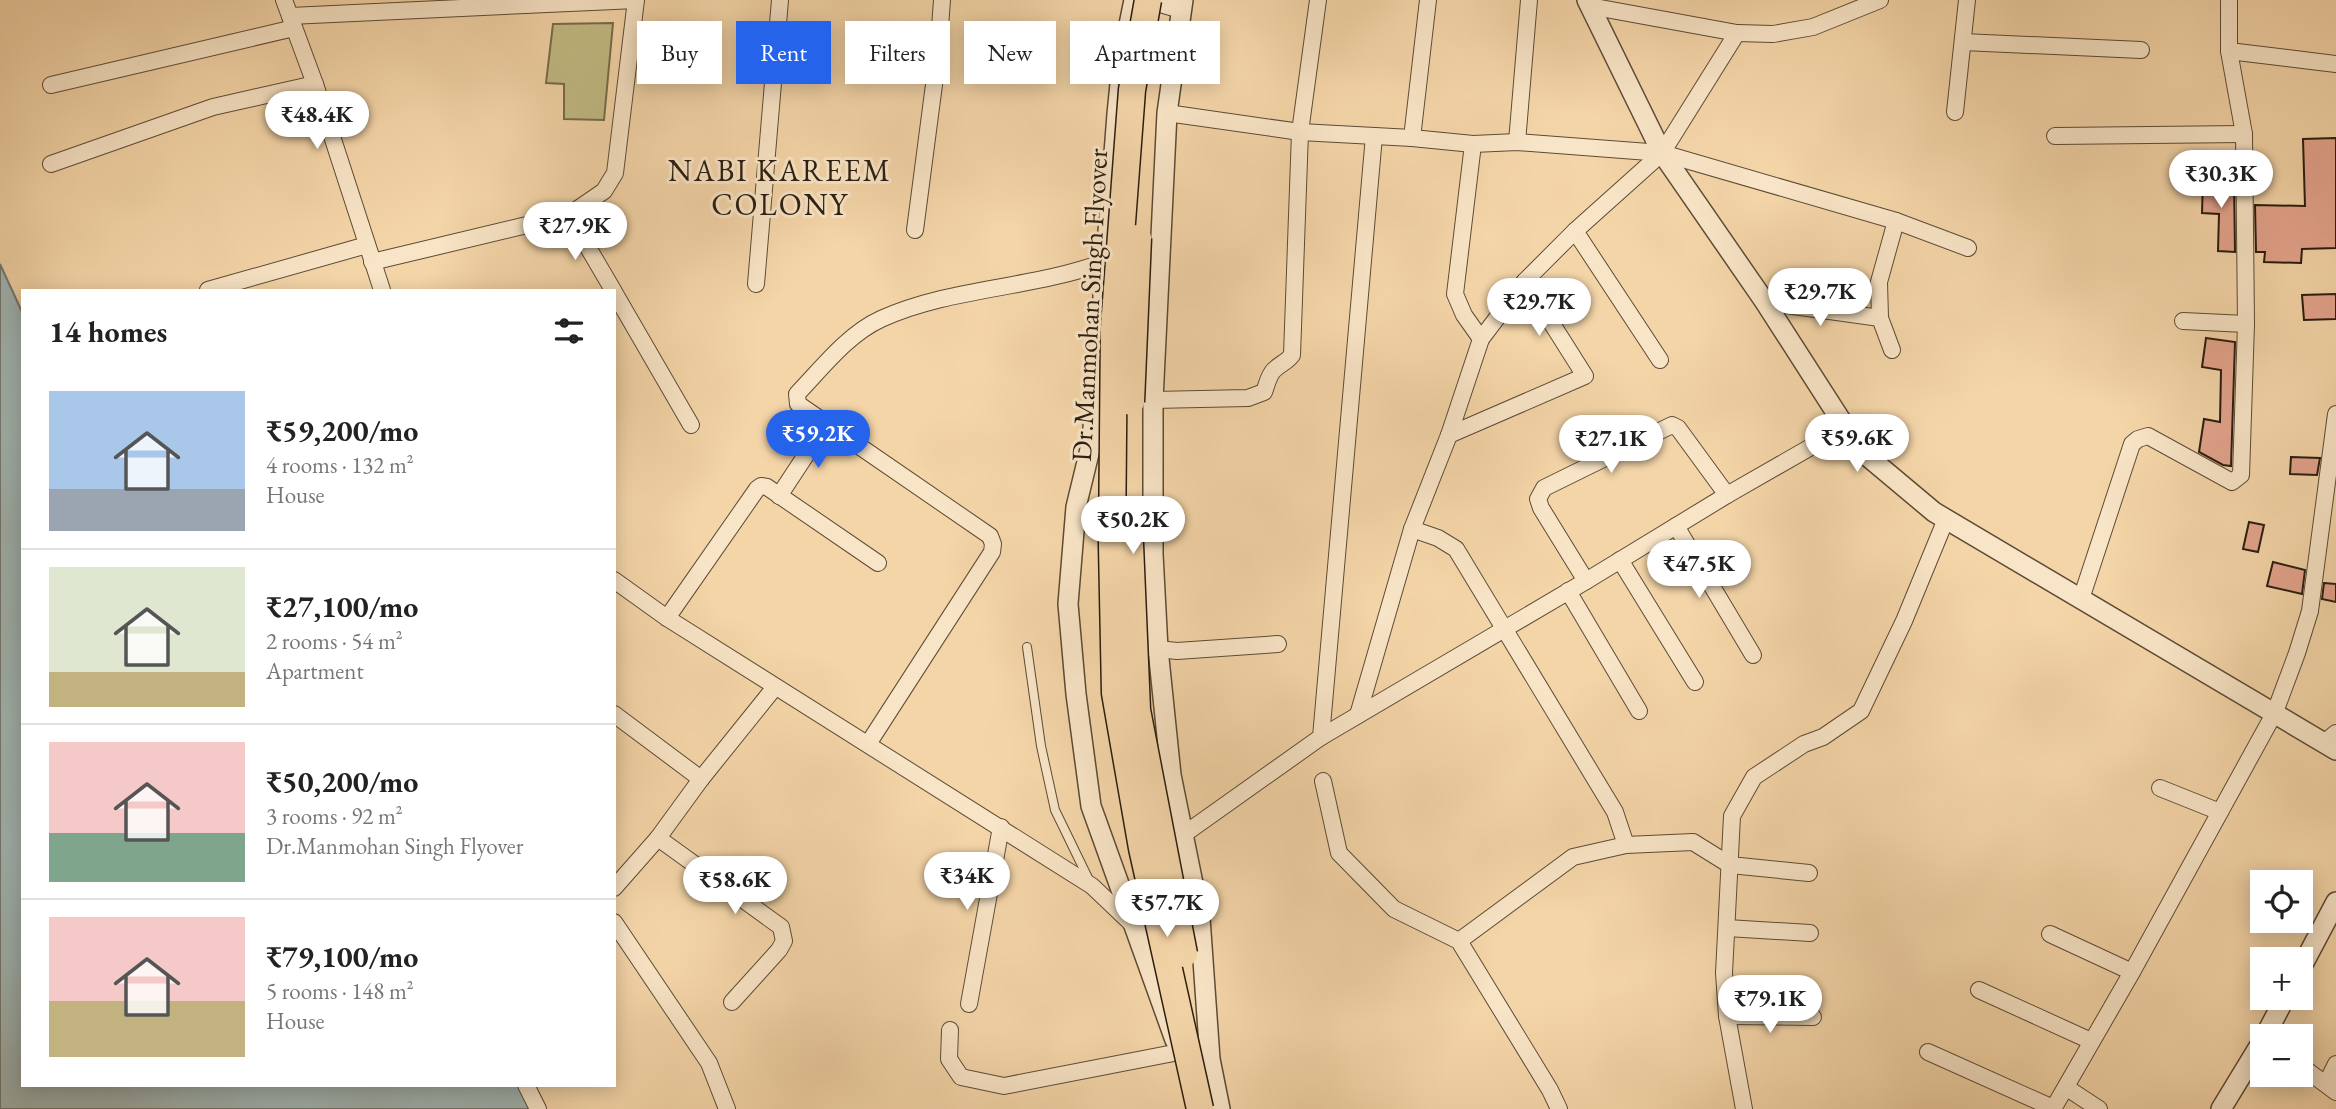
<!DOCTYPE html>
<html lang="en">
<head>
<meta charset="utf-8">
<style>
  :root { --surface:#fff; --page:#f2f2f2; --text:#222; --muted:#767676; --line:#e0e0e0; --accent:#2563eb }
  body { margin:0; font-family:"EB Garamond",serif; background:var(--page); color:var(--text); height:100vh; display:flex; flex-direction:column; font-size:26px; white-space:nowrap }
  * { box-sizing:border-box; margin:0 }
  p { font-size:23px; color:var(--muted) }
  .icon { flex:none; width:38px; height:38px; fill:none; stroke:currentColor; stroke-width:2; stroke-linecap:round; stroke-linejoin:round }
  .map { position:relative; flex:1; overflow:hidden }
  .sheet { position:absolute; left:21px; top:289px; width:595px; height:798px; display:flex; flex-direction:column; background:var(--surface); border-radius:0px; box-shadow:0 4px 18px #0003 }
  .sheet>* { flex:none }
  .banner { position:absolute; left:637px; top:21px; width:665px; height:63px; display:flex; gap:14px }
  .controls { position:absolute; left:2250px; top:870px; display:grid; gap:14px }
  .controls a { display:grid; place-items:center; width:63px; height:63px; border-radius:0px; background:var(--surface); box-shadow:0 4px 18px #0003; font-size:35px }
  .price { position:absolute; translate:-50% -60px; padding:0 16px; border-radius:24px; background:#fff; color:#222; font-size:23px; line-height:46px; filter:drop-shadow(0 2px 4px #0008) }
  .price::after { content:''; position:absolute; left:50%; top:42px; width:21px; height:16px; margin-left:-10px; background:inherit; clip-path:polygon(0 0,100% 0,50% 100%) }
  .price.selected { background:var(--accent); color:#fff }
  ul { padding:0; list-style:none }
  li { display:flex; align-items:center; gap:21px; height:175px; padding:0 28px }
  li+li { border-top:2px solid var(--line) }
  li span { display:grid; place-items:center; flex:none; width:196px; height:140px; border-radius:0px; color:#555 }
  li>.icon { margin-inline-start:auto }
  span .icon { width:84px; height:84px; fill:#fffc; stroke-width:1 }
  li b { font-size:30px }
  h2 { display:flex; justify-content:space-between; align-items:center; height:84px; padding:0 28px; font-size:30px }
  .pill { padding:0 24px; border-radius:0px; background:var(--surface); box-shadow:0 4px 18px #0003; font-size:24px; line-height:63px }
  .pill.selected { background:var(--accent); color:#fff }
  .map>svg:first-child { display:block }
</style>
</head>
<body>
<div class="map">
<svg width="2336" height="1109" viewBox="0 0 2336 1109">
  <rect width="100%" height="100%" fill="#f4d5a8"/>
  <filter id="stains"><feTurbulence type="fractalNoise" baseFrequency=".00286" numOctaves="4"/><feColorMatrix values="0 0 0 0 .2 0 0 0 0 .09 0 0 0 0 .02 0 0 0 .5 -.17"/></filter>
  <radialGradient id="worn" r=".72"><stop offset=".6" stop-color="#630" stop-opacity="0"/><stop offset="1" stop-color="#630" stop-opacity=".3"/></radialGradient>
  <polygon fill="#c2bb83" stroke="#766c4a" stroke-width="2" points="613,23 604,120 564,119 564,84 546,83 553,24"/>
  <polygon fill="#a1b6b4" stroke="#717972" stroke-width="2" points="0,264 23,314 23,1085 526,1085 535,1109 0,1109"/>
  <g fill="#e4a48d" stroke="#2a1d10" stroke-width="2">
    <polygon points="2336,138 2336,248 2302,249 2301,263 2264,262 2265,252 2256,252 2255,205 2305,206 2303,139"/>
    <polygon points="2203,180 2234,181 2235,252 2218,251 2219,214 2202,213"/>
    <polygon points="2336,294 2336,319 2304,320 2302,295"/>
    <polygon points="2206,338 2235,342 2231,466 2223,465 2199,452 2204,419 2220,422 2221,370 2202,367"/>
    <polygon points="2291,457 2320,458 2317,475 2290,474"/>
    <polygon points="2249,522 2264,525 2258,552 2243,549"/>
    <polygon points="2273,562 2305,570 2302,594 2267,586"/>
    <polygon points="2324,583 2336,584 2336,602 2322,599"/>
  </g>
  <g fill="none" stroke-linecap="round" stroke-linejoin="round">
    <g stroke="#5c4b36" stroke-width="10">
      <polyline id="service" points="1027,647 1041,746 1055,810 1089,880"/>
    </g>
    <g stroke="#5c4b36" stroke-width="18">
      <g id="minor">
        <polyline points="284,0 315,84 382,290"/>
        <polyline points="526,0 525,5 636,0"/>
        <polyline points="1146,0 1181,10"/>
        <polyline points="2229,0 2229,51 2336,64"/>
        <polyline points="1589,6 1737,33 1773,34 1813,27 1880,0"/>
        <polyline points="290,16 525,5"/>
        <polyline points="1963,42 2141,50"/>
        <polyline points="51,85 294,28"/>
        <polyline points="1955,112 1967,0"/>
        <polyline points="1167,113 1300,132 1412,138 1473,144 1517,142 1662,153 1896,221 1968,248"/>
        <polyline points="2055,136 2244,134"/>
        <polyline points="1412,138 1428,0"/>
        <polyline points="1517,142 1529,0"/>
        <polyline points="1473,144 1455,294 1464,315 1481,339"/>
        <polyline points="51,164 213,107 315,84"/>
        <polyline points="569,215 613,290"/>
        <polyline points="915,230 938,54 942,0"/>
        <polyline points="1575,231 1660,360"/>
        <polyline points="372,262 569,215 604,191 615,173 636,0"/>
        <polyline points="756,284 780,0"/>
        <polyline points="208,290 367,245"/>
        <polyline points="614,292 691,425"/>
        <polyline points="1765,302 1880,318"/>
        <polyline points="2183,321 2246,324"/>
        <polyline points="1892,350 1880,318 1879,282 1896,221"/>
        <path d="M 1153,400 L 1248,398 L 1264,392 C 1267,385 1268,376 1274,370 C 1280,364 1287,362 1292,355 L 1300,132 L 1318,0"/>
        <polyline points="1449,435 1585,376 1525,281"/>
        <polyline points="779,496 827,423"/>
        <polyline points="1676,526 1753,655"/>
        <polyline points="1412,529 1438,538 1456,549 1615,812 1626,845"/>
        <polyline points="1620,560 1695,682"/>
        <polyline points="614,580 667,618 1092,886 1132,924 1165,921"/>
        <polyline points="1586,581 1541,508 1538,499 1544,488 1672,425 1678,428 1727,495"/>
        <polyline points="1568,591 1639,711"/>
        <polyline points="2081,599 2132,444 2138,439 2148,436 2232,482 2241,475 2246,324 2244,134 2229,51"/>
        <polyline points="667,618 757,489 761,486 767,487 878,563"/>
        <polyline points="1158,649 1177,651 1278,644"/>
        <polyline points="614,714 701,779"/>
        <polyline points="1358,715 1412,529 1449,435 1481,339 1525,281 1575,231 1662,153 1737,33"/>
        <polyline points="1321,737 1374,136"/>
        <polyline points="2324,743 2336,733"/>
        <path d="M 868,744 L 992,552 L 993,544 L 990,536 L 798,404 L 797,394 C 822,368 848,334 881,319 C 952,287 1032,289 1104,262"/>
        <polyline points="1323,781 1339,853 1394,909 1459,941 1550,1090 1559,1109"/>
        <polyline points="2160,788 2220,812"/>
        <polyline points="1183,835 1321,737 1586,581 1727,495 1844,428"/>
        <polyline points="658,838 781,927 784,941 779,950 732,1002"/>
        <polyline points="614,888 658,838 701,779 775,687"/>
        <polyline points="614,922 709,1063 727,1109"/>
        <polyline points="1727,928 1810,933"/>
        <polyline points="2050,934 2132,972"/>
        <polyline points="1459,941 1573,857 1626,845 1693,842 1730,865 1809,873"/>
        <polyline points="1979,990 2091,1041"/>
        <polyline points="969,1004 1001,827"/>
        <polyline points="1727,1016 1813,1017"/>
        <polyline points="950,1030 949,1059 961,1077 1004,1086 1179,1052"/>
        <polyline points="1928,1052 2053,1108"/>
        <polyline points="2301,1066 2336,1092"/>
        <polyline points="2326,1084 2336,1064"/>
        <polyline points="526,1085 538,1109"/>
        <polyline points="2067,1088 2099,1109"/>
        <polyline points="1744,1109 1727,1016 1724,973 1732,816 1754,777 1804,744 1823,737 1861,711 1904,621 1946,519"/>
        <polyline points="2053,1109 2132,972 2275,712 2297,653 2310,611 2336,414"/>
      </g>
    </g>
    <g stroke="#5c4b36" stroke-width="22">
      <g id="tertiary">
        <polyline points="1134,0 1123,54 1117,114 1092,441 1076,507 1068,604 1076,694 1091,806 1175,1040"/>
        <polyline points="1183,0 1167,113 1153,400 1153,554 1158,649 1171,775 1200,918 1210,1059 1220,1109"/>
        <polyline points="1587,0 1662,153 1765,302 1860,450 1934,512 2336,750"/>
        <polyline points="2301,968 2336,902"/>
        <polyline points="2265,1036 2285,998"/>
        <polyline points="2221,1109 2263,1040"/>
      </g>
    </g>
    <use href="#service" stroke="#f8e4c6" stroke-width="8"/>
    <use href="#minor" stroke="#f8e4c6" stroke-width="16"/>
    <use href="#tertiary" stroke="#f8e4c6" stroke-width="19"/>
    <g stroke="#2a1d10" stroke-width="29" stroke-linecap="butt">
      <g id="trunk-bridge">
        <polyline points="1148,0 1132,90 1114,328 1112,546 1115,693 1142,848 1200,1109"/>
        <polyline points="1131,402 1138,238"/>
        <polyline points="1129,521 1137,710 1184,954"/>
      </g>
    </g>
    <use href="#trunk-bridge" stroke="#f4d5a8" stroke-width="26"/>
  </g>
  <g text-anchor="middle" stroke-width="6" stroke-linejoin="round" paint-order="stroke">
    <g font-size="28" fill="#2a1d10" stroke="#f8e4c6">
      <text transform="translate(1089 305) rotate(-87)" y="10">Dr.Manmohan Singh Flyover</text>
    </g>
    <g font-size="30" letter-spacing="2" fill="#2a1d10" stroke="#f8e4c6">
      <text x="780" y="181">NABI KAREEM<tspan x="780" dy="34">COLONY</tspan></text>
    </g>
  </g>
  <rect width="100%" height="100%" filter="url(#stains)"/>
  <rect width="100%" height="100%" fill="url(#worn)"/>
</svg>
<div class="controls">
<a><svg class="icon" aria-label="locate" viewBox="0 0 24 24"><circle cx="12" cy="12" r="6"/><path d="M12 2v4M12 18v4M2 12h4M18 12h4"/></svg></a>
<a>+</a>
<a>−</a>
</div>
<b class="price" style="left:317px;top:151px">₹48.4K</b>
<b class="price" style="left:2221px;top:210px">₹30.3K</b>
<b class="price" style="left:575px;top:262px">₹27.9K</b>
<b class="price" style="left:1820px;top:328px">₹29.7K</b>
<b class="price" style="left:1539px;top:338px">₹29.7K</b>
<b class="price selected" style="left:818px;top:470px">₹59.2K</b>
<b class="price" style="left:1857px;top:474px">₹59.6K</b>
<b class="price" style="left:1611px;top:475px">₹27.1K</b>
<b class="price" style="left:1133px;top:556px">₹50.2K</b>
<b class="price" style="left:1699px;top:600px">₹47.5K</b>
<b class="price" style="left:967px;top:912px">₹34K</b>
<b class="price" style="left:735px;top:916px">₹58.6K</b>
<b class="price" style="left:1167px;top:939px">₹57.7K</b>
<b class="price" style="left:1770px;top:1035px">₹79.1K</b>
<div class="banner">
<a class="pill">Buy</a>
<a class="pill selected">Rent</a>
<a class="pill">Filters</a>
<a class="pill">New</a>
<a class="pill">Apartment</a>
</div>
<section class="sheet">
<h2>14 homes<svg class="icon" aria-label="filters" viewBox="0 0 24 24"><path d="M4 7h16M4 17h16"/><circle cx="9" cy="7" r="2"/><circle cx="15" cy="17" r="2"/></svg></h2>
<ul>
<li><span style="background:linear-gradient(#a9c7e8 70%,#9aa5b1 0)"><svg class="icon" aria-label="home" viewBox="0 0 24 24"><path d="M3 11l9-7 9 7M6 9v11h12V9"/></svg></span><div><b>₹59,200/mo</b><p>4 rooms · 132 m²</p><p>House</p></div></li>
<li><span style="background:linear-gradient(#dfe7d0 75%,#c2b280 0)"><svg class="icon" aria-label="home" viewBox="0 0 24 24"><path d="M3 11l9-7 9 7M6 9v11h12V9"/></svg></span><div><b>₹27,100/mo</b><p>2 rooms · 54 m²</p><p>Apartment</p></div></li>
<li><span style="background:linear-gradient(#f6c9c9 65%,#7fa58c 0)"><svg class="icon" aria-label="home" viewBox="0 0 24 24"><path d="M3 11l9-7 9 7M6 9v11h12V9"/></svg></span><div><b>₹50,200/mo</b><p>3 rooms · 92 m²</p><p>Dr.Manmohan Singh Flyover</p></div></li>
<li><span style="background:linear-gradient(#f6c9c9 60%,#c2b280 0)"><svg class="icon" aria-label="home" viewBox="0 0 24 24"><path d="M3 11l9-7 9 7M6 9v11h12V9"/></svg></span><div><b>₹79,100/mo</b><p>5 rooms · 148 m²</p><p>House</p></div></li>
</ul>
</section>
</div>
</body>
</html>
